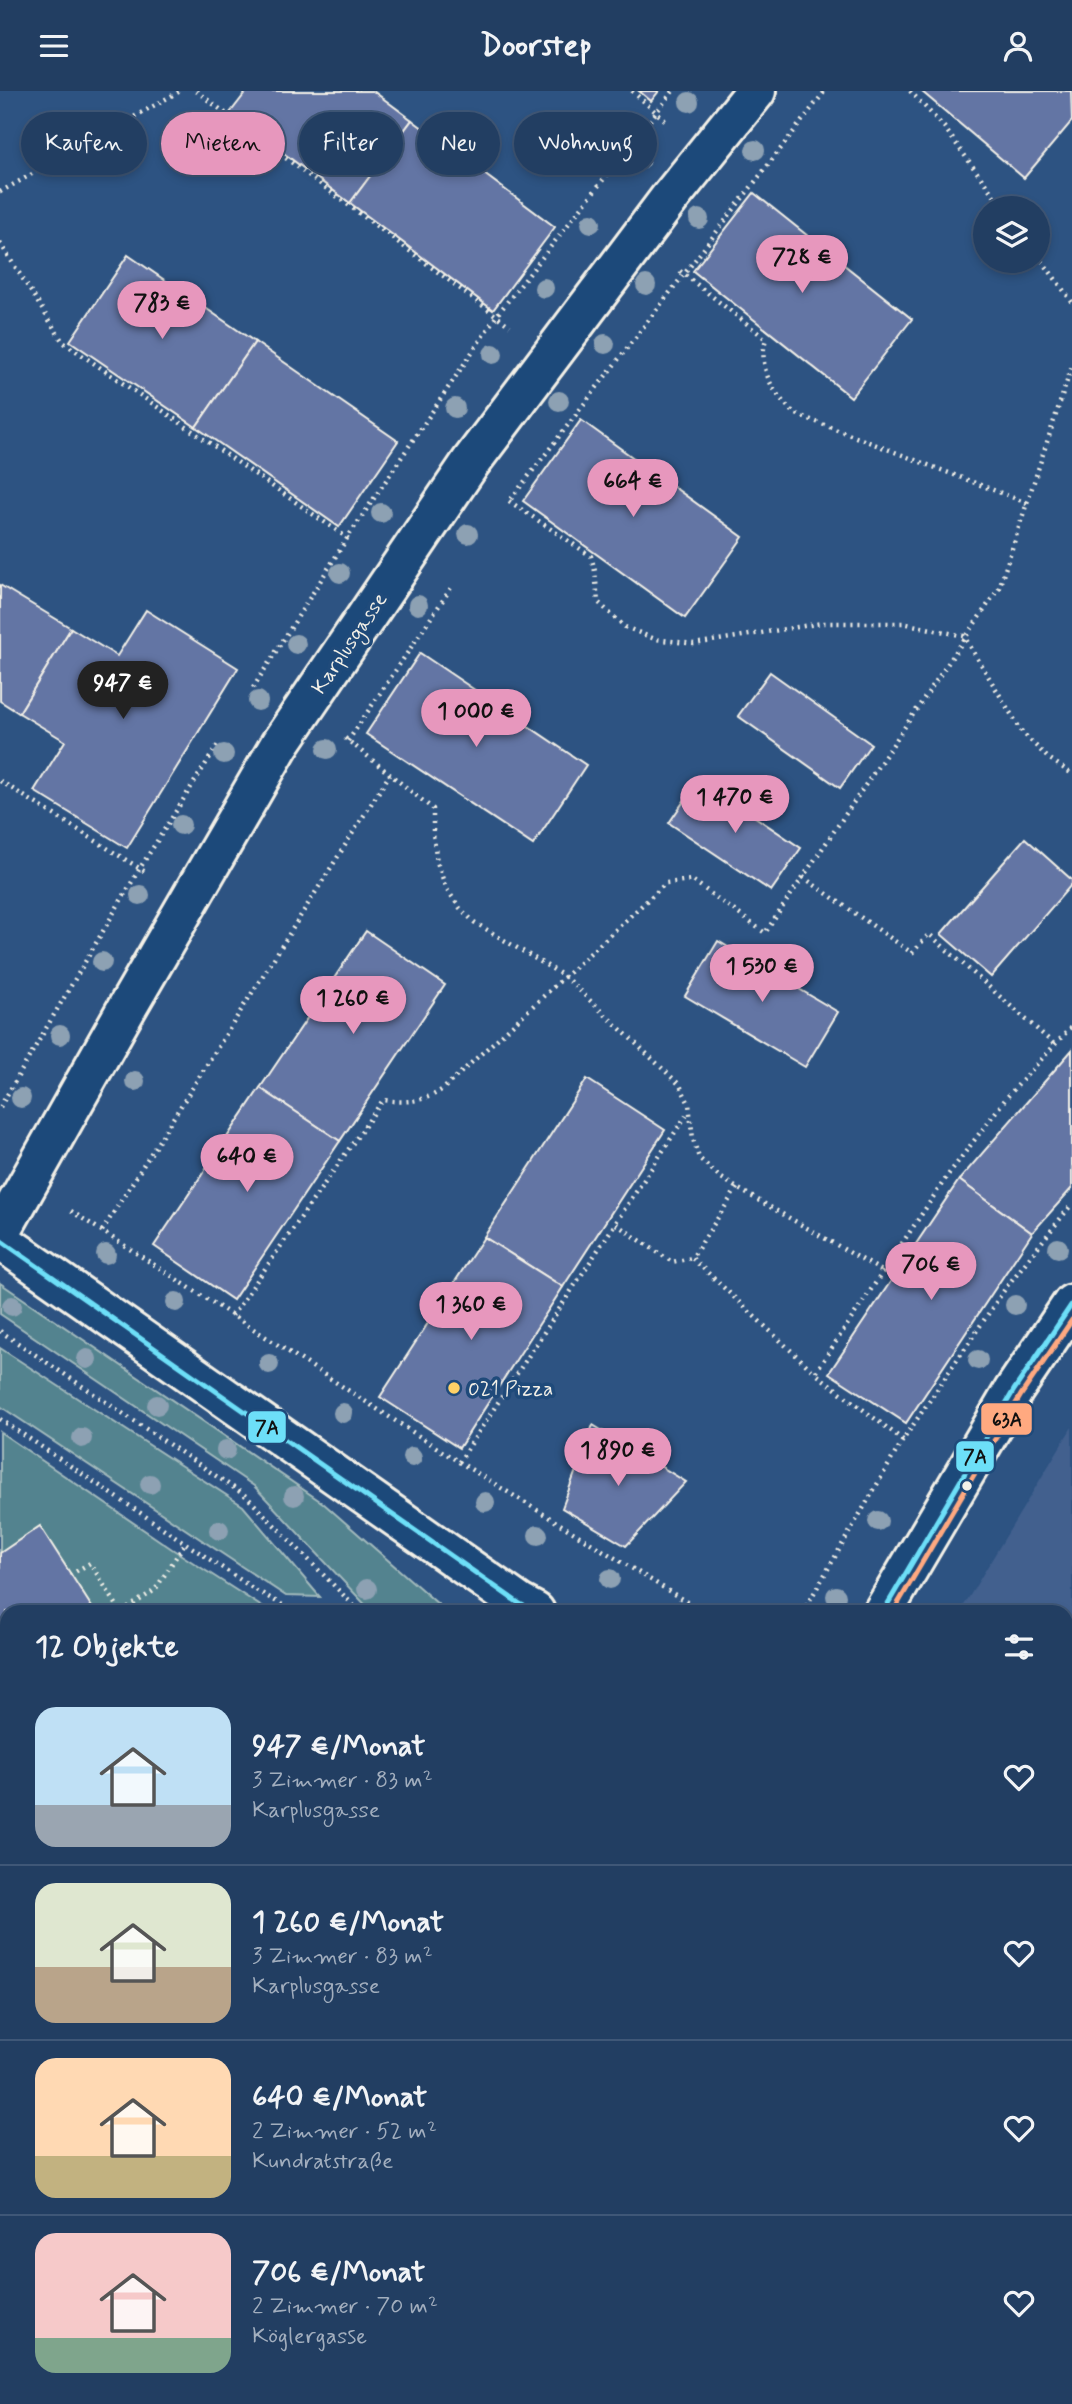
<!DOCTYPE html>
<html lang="de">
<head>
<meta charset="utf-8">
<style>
  :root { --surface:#223e62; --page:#2a4568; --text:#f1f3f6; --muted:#a2aebe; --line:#3f5777; --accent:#e797bd }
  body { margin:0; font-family:Mynerve,sans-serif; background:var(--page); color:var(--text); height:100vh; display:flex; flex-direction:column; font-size:26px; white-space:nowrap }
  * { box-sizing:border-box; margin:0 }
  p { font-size:23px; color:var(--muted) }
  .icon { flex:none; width:38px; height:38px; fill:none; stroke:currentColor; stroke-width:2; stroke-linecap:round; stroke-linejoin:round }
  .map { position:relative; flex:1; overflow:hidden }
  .details { position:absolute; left:0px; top:1514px; width:1073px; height:800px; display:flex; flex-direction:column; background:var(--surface); border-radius:21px 21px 0 0; box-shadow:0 4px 10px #0003,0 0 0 2px var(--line) }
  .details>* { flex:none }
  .top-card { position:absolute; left:21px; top:21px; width:700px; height:63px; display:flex; gap:14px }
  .fabs { position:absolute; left:973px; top:105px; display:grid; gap:14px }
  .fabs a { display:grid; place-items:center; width:77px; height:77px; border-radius:50%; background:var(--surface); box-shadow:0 4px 10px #0003,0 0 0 2px var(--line); font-size:35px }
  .price { position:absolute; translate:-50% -60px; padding:0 16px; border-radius:24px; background:var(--accent); color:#111; font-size:23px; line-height:46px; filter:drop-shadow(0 2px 4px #0008) }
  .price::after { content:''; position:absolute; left:50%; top:42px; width:21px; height:16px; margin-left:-10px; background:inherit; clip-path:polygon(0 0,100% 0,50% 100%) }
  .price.active { background:#222; color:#fff }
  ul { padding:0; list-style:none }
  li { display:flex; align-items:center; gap:21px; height:175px; padding:0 35px }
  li+li { border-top:2px solid var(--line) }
  li span { display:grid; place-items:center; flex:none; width:196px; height:140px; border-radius:21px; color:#555 }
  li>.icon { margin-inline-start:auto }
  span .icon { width:84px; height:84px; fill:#fffc; stroke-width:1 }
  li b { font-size:30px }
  h2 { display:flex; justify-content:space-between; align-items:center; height:84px; padding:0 35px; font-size:30px }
  .chip { padding:0 24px; border-radius:32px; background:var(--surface); box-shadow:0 4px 10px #0003,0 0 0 2px var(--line); font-size:24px; line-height:63px }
  .chip.active { background:var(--accent); color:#111 }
  header { display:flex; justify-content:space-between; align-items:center; height:91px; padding:0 35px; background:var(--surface); font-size:32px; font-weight:800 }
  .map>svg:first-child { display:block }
</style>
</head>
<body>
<header><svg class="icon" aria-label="menu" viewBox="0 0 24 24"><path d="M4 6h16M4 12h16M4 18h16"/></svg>Doorstep<svg class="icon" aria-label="person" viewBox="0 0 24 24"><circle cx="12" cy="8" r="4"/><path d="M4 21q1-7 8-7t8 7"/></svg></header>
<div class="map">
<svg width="1072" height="2313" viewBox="0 0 1072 2313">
  <rect width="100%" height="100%" fill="#2d5382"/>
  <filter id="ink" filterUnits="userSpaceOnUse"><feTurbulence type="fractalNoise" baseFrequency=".0143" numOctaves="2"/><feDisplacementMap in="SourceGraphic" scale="14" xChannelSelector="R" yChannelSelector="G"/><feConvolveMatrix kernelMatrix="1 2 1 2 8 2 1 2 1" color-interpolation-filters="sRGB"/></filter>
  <g filter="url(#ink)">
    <polygon fill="#42608e" points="1072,1336 1072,1696 1066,1693 1066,1521 960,1521"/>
    <g fill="#52838f" stroke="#a3babc" stroke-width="2">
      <polygon points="0,1192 323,1412 447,1521 372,1521 254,1395 0,1223"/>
      <polygon points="0,1257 243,1415 320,1506 286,1505 0,1315"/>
      <polygon points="0,1341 172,1458 270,1521 7,1521 7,2306 735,2306 738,2313 0,2313"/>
      <polygon points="1066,1885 1072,1889 1072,2313 1012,2313 1009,2307 1066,2306"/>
    </g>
    <g fill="#6475a4" stroke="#f4f1e8" stroke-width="2">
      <polygon points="247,0 373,0 412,29 350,112 230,22"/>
      <polygon points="639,0 659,0 651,10"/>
      <polygon points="921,0 1071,0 1072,30 1024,87"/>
      <polygon points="412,29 555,136 493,219 350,112"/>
      <polygon points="754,102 912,228 851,306 693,180"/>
      <polygon points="128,164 255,251 196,336 70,250"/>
      <polygon points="255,251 398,350 339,436 196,336"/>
      <polygon points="581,329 743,446 685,527 523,410"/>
      <polygon points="0,494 71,537 19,622 0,610"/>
      <polygon points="146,519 238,577 127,757 34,700 65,650 19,622 71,537 117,565"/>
      <polygon points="420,562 586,674 533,754 366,643"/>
      <polygon points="770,581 871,653 840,697 738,625"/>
      <polygon points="699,688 801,757 771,800 669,732"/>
      <polygon points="1025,747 1072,789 1072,793 991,886 941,843"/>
      <polygon points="366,840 445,894 340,1050 260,997"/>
      <polygon points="718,850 838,921 805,976 685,905"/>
      <polygon points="1072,959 1072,1097 1032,1142 959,1089"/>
      <polygon points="587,988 665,1039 563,1196 484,1146"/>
      <polygon points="260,997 340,1050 233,1209 154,1155"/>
      <polygon points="959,1089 1032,1142 906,1332 829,1282"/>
      <polygon points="484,1146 563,1196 459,1357 380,1306"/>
      <polygon points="593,1334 686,1391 626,1455 562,1417"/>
      <polygon points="40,1435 95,1521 7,1521 7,1599 0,1603 0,1462"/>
      <polygon points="7,1777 7,2257 0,2247 0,1781"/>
      <polygon points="40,2306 759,2306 763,2313 44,2313"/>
    </g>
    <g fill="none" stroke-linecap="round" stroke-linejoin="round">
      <g stroke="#f4f1e8" stroke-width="44">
        <g id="street">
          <polyline points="0,1142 128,915 280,653 471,371 669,108 756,0"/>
          <polyline points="883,1521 1014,1299 1072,1213"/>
          <polyline points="1066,1779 1072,1782"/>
        </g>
      </g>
      <g stroke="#f4f1e8" stroke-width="44">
        <g id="secondary">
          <polyline points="0,1149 520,1513 535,1521"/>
          <polyline points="921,2306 924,2313"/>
        </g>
      </g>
      <g stroke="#f4f1e8" stroke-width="4.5" stroke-dasharray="2 5" stroke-linecap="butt">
        <polyline points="196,0 510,235"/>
        <polyline points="632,0 667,31"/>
        <polyline points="910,0 944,36 1003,117"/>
        <polyline points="0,101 180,0"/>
        <polyline points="0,152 63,251 349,448"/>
        <polyline points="1038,164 1072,211"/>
        <path d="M 680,180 L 766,248 C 757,277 774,305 796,323 L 1027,412"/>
        <polyline points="511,408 825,0"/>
        <polyline points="509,410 591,465 595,480 598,511 625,536 655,548 694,553 822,532 903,532 964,545 1022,641 1047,666 1072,683"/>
        <polyline points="253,597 348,446 497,224 673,0"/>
        <polyline points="345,647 433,718 433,743 437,771 446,797 460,817 474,831 564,885 680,994 689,1013 693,1048 699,1067 720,1086 737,1097 882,1180"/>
        <polyline points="348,650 451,497"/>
        <polyline points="0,690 147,782"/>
        <polyline points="803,786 912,862 929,843 1055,954"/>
        <polyline points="0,1016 140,777 219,652"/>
        <polyline points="737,1097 692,1167 815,1282"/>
        <polyline points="71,1120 459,1371 703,1521"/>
        <polyline points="616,1133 672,1171 692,1167"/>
        <polyline points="102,1140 390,683"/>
        <path d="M 232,1225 L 383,1009 C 405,1012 424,1011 443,998 L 666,792 L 692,789 L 765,842 L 999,497 L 1072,275"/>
        <polyline points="0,1240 246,1405 360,1521"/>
        <polyline points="0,1328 254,1498 295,1521"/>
        <polyline points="903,1349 815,1282 948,1084 1007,1006 1072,935"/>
        <polyline points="459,1371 689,1020"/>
        <polyline points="70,1484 90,1472 121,1521"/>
        <polyline points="122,1521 155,1499 185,1452"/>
        <polyline points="803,1521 903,1349 1007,1195 1072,1113"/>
        <polyline points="1066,1868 1072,1871"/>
        <polyline points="1066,1916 1072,1920"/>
        <polyline points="844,2306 847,2313"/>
        <polyline points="981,2306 984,2313"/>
      </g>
      <use href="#street" stroke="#1f4a7a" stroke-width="38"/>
      <use href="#secondary" stroke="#1f4a7a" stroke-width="38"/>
      <g stroke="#1f4a7a" stroke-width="10">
        <g id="bus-1">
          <polyline points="0,1149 520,1513 535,1521"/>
          <polyline points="883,1521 1014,1299 1072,1213"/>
        </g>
      </g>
      <g stroke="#1f4a7a" stroke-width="10">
        <polyline id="bus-2" points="893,1521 1021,1304 1072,1229"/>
      </g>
      <use href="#bus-1" stroke="#6ddff8" stroke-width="5"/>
      <use href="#bus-2" stroke="#ffa980" stroke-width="5"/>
    </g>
    <g fill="#8da1b3">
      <circle cx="689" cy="11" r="10"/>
      <circle cx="755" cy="59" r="10"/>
      <circle cx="640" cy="69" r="10"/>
      <circle cx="699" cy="128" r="10"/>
      <circle cx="591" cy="132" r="10"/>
      <circle cx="646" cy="194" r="10"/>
      <circle cx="544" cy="197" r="10"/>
      <circle cx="605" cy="253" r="10"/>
      <circle cx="493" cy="263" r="10"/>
      <circle cx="559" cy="310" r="10"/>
      <circle cx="455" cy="317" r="10"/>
      <circle cx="381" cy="422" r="10"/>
      <circle cx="468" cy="443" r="10"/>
      <circle cx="340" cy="482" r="10"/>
      <circle cx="418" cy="514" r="10"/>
      <circle cx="296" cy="553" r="10"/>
      <circle cx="258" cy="610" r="10"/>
      <circle cx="327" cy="658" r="10"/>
      <circle cx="224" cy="663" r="10"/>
      <circle cx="181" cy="734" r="10"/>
      <circle cx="140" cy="804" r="10"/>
      <circle cx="102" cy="871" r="10"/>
      <circle cx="60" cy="944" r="10"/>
      <circle cx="135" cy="990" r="10"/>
      <circle cx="21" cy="1007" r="10"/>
      <circle cx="1058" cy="1157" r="10"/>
      <circle cx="106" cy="1163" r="10"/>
      <circle cx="176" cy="1211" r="10"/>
      <circle cx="1015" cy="1214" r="10"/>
      <circle cx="12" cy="1215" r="10"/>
      <circle cx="87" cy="1268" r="10"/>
      <circle cx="978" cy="1269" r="10"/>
      <circle cx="269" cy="1273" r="10"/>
      <circle cx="157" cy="1314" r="10"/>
      <circle cx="343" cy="1322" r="10"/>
      <circle cx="82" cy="1347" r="10"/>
      <circle cx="226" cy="1359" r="10"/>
      <circle cx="412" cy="1366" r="10"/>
      <circle cx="150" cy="1393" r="10"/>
      <circle cx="294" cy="1405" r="10"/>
      <circle cx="485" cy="1411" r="10"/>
      <circle cx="878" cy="1430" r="10"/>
      <circle cx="219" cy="1439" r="10"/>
      <circle cx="538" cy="1444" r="10"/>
      <circle cx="610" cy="1488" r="10"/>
      <circle cx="367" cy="1498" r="10"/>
      <circle cx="836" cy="1505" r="10"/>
    </g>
  </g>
  <circle fill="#ffd166" stroke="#1f4a7a" stroke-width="2.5" cx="454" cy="1297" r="7"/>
  <circle fill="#f4f1e8" stroke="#1f4a7a" stroke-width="2.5" cx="967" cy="1395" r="6"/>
  <g text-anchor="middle" stroke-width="7" stroke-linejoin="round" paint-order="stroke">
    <g font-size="21" fill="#f4f1e8" stroke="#1f4a7a">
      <text transform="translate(349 552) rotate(-56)" y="7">Karplusgasse</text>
    </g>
    <g font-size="21" fill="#f4f1e8" stroke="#1f4a7a" text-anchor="start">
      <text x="468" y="1304">021 Pizza</text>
    </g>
  </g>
  <g stroke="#1f4a7a" stroke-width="2.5">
    <rect x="980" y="1311" width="53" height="34" rx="7" fill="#ffa980"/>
    <rect x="247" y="1319" width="40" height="34" rx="7" fill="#6ddff8"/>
    <rect x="955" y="1349" width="40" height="33" rx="7" fill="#6ddff8"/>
  </g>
  <g font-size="19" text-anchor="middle" font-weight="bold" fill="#111">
    <text x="1007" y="1335">63A</text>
    <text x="267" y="1343">7A</text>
    <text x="975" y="1372">7A</text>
  </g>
</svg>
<div class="fabs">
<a><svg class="icon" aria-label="layers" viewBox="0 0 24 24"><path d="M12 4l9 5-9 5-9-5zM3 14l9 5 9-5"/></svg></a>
</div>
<b class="price" style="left:802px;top:204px">728 €</b>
<b class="price" style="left:162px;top:250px">783 €</b>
<b class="price" style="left:633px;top:428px">664 €</b>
<b class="price active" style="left:123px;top:630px">947 €</b>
<b class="price" style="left:476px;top:658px">1 000 €</b>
<b class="price" style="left:735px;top:744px">1 470 €</b>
<b class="price" style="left:762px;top:913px">1 530 €</b>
<b class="price" style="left:353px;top:945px">1 260 €</b>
<b class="price" style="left:247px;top:1103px">640 €</b>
<b class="price" style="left:931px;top:1211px">706 €</b>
<b class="price" style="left:471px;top:1251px">1 360 €</b>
<b class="price" style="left:618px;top:1397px">1 890 €</b>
<div class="top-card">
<a class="chip">Kaufen</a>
<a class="chip active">Mieten</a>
<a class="chip">Filter</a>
<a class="chip">Neu</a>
<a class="chip">Wohnung</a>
</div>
<section class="details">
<h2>12 Objekte<svg class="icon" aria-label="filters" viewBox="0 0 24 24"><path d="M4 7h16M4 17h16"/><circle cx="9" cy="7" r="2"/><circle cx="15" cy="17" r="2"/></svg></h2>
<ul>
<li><span style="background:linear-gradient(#bfe0f5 70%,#9aa5b1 0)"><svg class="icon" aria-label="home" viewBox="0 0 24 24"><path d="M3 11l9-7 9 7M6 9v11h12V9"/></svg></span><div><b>947 €/Monat</b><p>3 Zimmer · 83 m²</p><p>Karplusgasse</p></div><svg class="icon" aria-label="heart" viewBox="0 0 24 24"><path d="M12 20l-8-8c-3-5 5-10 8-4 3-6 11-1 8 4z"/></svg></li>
<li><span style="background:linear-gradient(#dfe7d0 60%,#b9a48a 0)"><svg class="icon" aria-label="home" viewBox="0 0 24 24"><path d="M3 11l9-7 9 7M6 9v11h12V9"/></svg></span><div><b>1 260 €/Monat</b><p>3 Zimmer · 83 m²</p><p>Karplusgasse</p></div><svg class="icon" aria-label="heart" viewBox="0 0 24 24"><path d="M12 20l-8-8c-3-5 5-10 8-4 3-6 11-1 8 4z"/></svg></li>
<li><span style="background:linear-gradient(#ffd9b3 70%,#c2b280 0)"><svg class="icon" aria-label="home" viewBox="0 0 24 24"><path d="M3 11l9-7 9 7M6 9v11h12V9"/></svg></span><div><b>640 €/Monat</b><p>2 Zimmer · 52 m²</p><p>Kundratstraße</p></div><svg class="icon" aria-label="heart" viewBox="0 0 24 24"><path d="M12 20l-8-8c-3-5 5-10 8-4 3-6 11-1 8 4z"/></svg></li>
<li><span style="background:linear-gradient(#f6c9c9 75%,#7fa58c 0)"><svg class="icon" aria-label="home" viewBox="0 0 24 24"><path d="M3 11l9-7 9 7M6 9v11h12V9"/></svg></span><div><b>706 €/Monat</b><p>2 Zimmer · 70 m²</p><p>Köglergasse</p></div><svg class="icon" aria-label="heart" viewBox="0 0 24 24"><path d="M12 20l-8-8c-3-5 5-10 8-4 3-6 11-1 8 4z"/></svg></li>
</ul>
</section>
</div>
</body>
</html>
